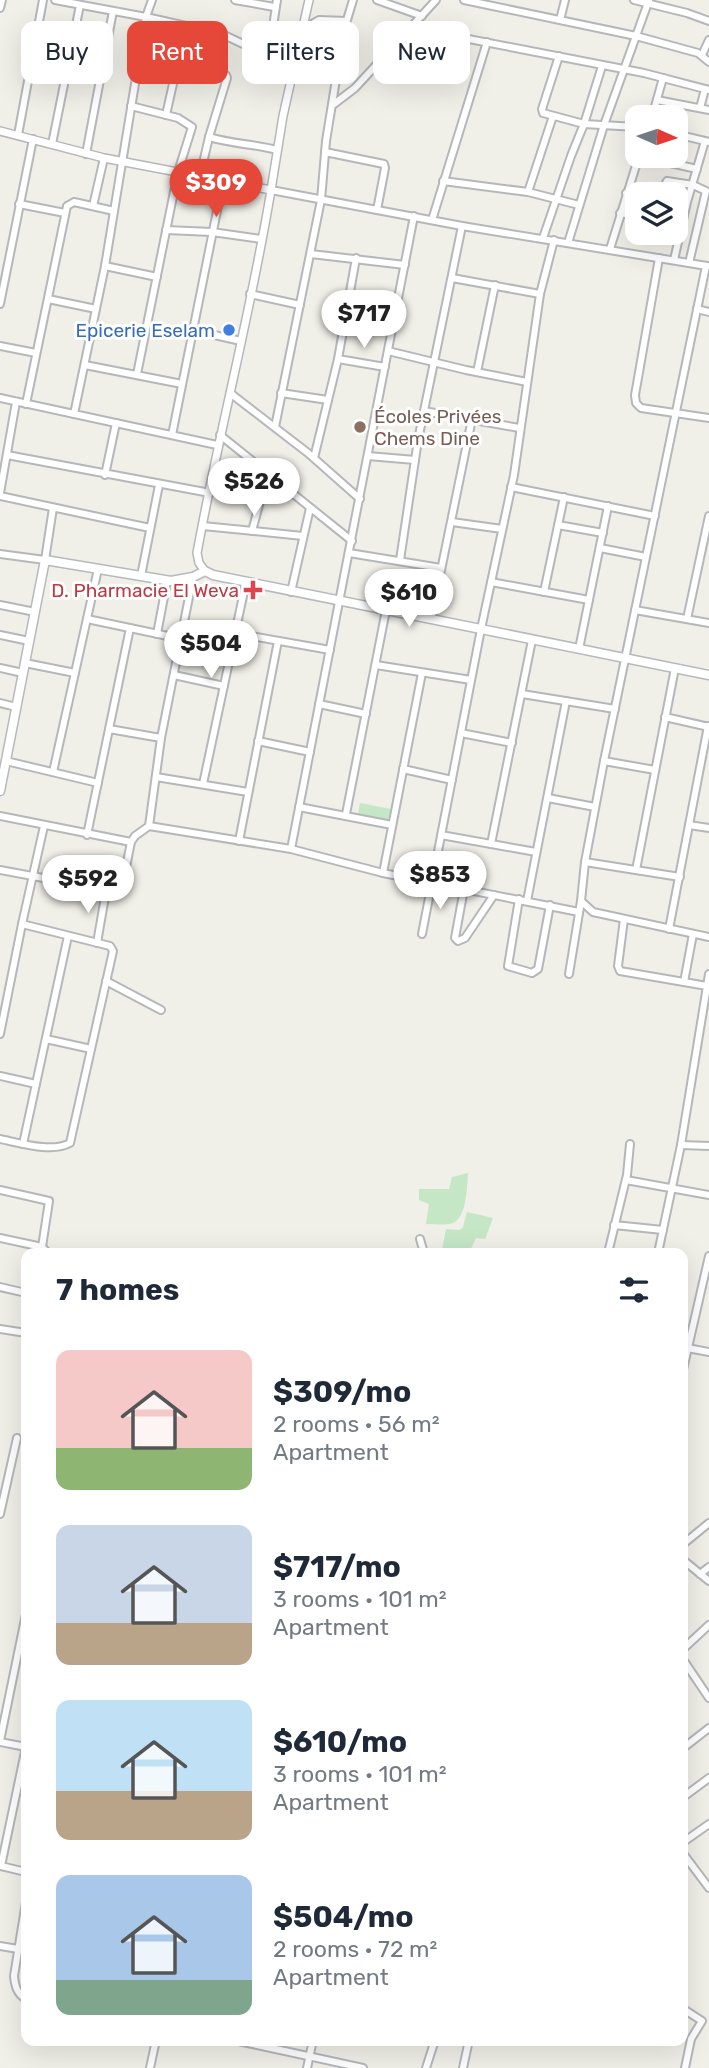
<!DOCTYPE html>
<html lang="en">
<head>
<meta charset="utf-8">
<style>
  :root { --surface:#fff; --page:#f6f6f7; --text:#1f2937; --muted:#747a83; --accent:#e54839 }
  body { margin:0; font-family:Rubik,sans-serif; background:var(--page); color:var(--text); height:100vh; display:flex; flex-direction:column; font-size:26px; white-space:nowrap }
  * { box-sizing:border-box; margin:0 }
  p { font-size:23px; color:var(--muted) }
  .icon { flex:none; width:38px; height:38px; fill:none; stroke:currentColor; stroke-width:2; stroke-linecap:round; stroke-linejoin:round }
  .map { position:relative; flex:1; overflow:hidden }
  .drawer { position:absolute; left:21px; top:1248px; width:667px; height:798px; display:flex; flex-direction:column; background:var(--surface); border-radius:14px; box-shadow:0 7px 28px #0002 }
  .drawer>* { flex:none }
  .banner { position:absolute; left:21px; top:21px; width:668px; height:63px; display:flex; gap:14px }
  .needle { width:46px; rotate:93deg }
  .fabs { position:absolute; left:625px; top:105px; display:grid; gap:14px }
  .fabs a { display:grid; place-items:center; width:63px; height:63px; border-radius:14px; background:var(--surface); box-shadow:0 7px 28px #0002; font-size:35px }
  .price { position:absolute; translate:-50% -60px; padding:0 16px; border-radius:24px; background:#fff; color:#222; font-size:23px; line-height:46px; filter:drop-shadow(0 2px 4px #0008) }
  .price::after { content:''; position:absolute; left:50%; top:42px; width:21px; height:16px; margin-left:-10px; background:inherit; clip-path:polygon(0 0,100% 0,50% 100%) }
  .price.selected { background:var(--accent); color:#fff }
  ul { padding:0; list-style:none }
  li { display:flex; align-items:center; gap:21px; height:175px; padding:0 35px }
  li span { display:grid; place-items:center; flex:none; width:196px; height:140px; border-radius:14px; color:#555 }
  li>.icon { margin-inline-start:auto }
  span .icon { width:84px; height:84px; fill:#fffc; stroke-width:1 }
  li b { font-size:30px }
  h2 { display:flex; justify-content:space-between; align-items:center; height:84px; padding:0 35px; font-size:30px }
  .chip { padding:0 24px; border-radius:14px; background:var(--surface); box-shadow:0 7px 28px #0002; font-size:24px; line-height:63px }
  .chip.selected { background:var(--accent); color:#fff }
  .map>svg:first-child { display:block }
</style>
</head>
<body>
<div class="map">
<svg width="709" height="2068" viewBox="0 0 709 2068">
  <rect width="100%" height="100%" fill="#f0efe8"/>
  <g fill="#c5e7c6">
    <polygon points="360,803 391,809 388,820 358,814"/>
    <path d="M 468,1173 C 467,1186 467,1214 455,1222 C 449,1226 434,1224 426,1224 L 429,1204 L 419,1200 L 419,1189 L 449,1189 L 452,1177 Z"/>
    <polygon points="467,1212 493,1218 485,1239 476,1238 469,1253 442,1250 446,1229 460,1230 463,1227"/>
  </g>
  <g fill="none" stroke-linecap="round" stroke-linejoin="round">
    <g stroke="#b5b7bb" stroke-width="10">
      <g id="minor">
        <polyline points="55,0 146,17 152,0"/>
        <polyline points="235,0 274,7"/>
        <polyline points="377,0 422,16"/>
        <polyline points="464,0 636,36 698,53 709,62"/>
        <polyline points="634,0 687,13 709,21"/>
        <polyline points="0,8 2,0"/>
        <polyline points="560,20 565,0"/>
        <polyline points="412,28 644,73 709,90"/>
        <polyline points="301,30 319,20 346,21"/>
        <polyline points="270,46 277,0"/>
        <polyline points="702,55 709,40"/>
        <polyline points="559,56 542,109 543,113 584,124 637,127"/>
        <polyline points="177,64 219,71 226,75 227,78 209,137"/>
        <polyline points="657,100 709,110"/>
        <polyline points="334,104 355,88 436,0"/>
        <polyline points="131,106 178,118 192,127 178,172 137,374"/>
        <polyline points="700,108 705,89"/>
        <polyline points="166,115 179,57 193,27"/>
        <polyline points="652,117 663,78"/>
        <polyline points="676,134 709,142"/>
        <polyline points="18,135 43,0"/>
        <polyline points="52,144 80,5"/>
        <polyline points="325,152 384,164 385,168 377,210"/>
        <polyline points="86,154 113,11"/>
        <polyline points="639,156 697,169"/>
        <path d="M 200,176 L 209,137 C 232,144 254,144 277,150"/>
        <polyline points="443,181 528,192 579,205"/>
        <polyline points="271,190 462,226 707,266"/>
        <polyline points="528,192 553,116"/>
        <polyline points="626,193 637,196"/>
        <polyline points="659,194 667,181 693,185 706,191 689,263"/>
        <polyline points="19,204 65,213"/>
        <polyline points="93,206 104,158"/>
        <polyline points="620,213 637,216"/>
        <polyline points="432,220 487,42"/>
        <polyline points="166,230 212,232 261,239"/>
        <polyline points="543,238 571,156 584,124 602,66"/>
        <polyline points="568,243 604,125 649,0"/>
        <polyline points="610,249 639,156"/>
        <polyline points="311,254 405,265"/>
        <polyline points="659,258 635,395 636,403 641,408 709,418"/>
        <polyline points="674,260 687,202 705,141"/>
        <polyline points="105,266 157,277"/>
        <polyline points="452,278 540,294"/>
        <polyline points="250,294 300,305"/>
        <polyline points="48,299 96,309"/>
        <polyline points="0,304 33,139"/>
        <polyline points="697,309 709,312"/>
        <polyline points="192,330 241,341"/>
        <polyline points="0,346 36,353"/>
        <polyline points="388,351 466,370 527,382"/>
        <polyline points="338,359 385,367"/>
        <polyline points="85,365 182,384"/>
        <polyline points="477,372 495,285"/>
        <polyline points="230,393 308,453 360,499"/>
        <polyline points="281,393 328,400"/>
        <polyline points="0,398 217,445"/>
        <polyline points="26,404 67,206 74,202 114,211"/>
        <polyline points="424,411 519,428"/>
        <polyline points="74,414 105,266 146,17 222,34 243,44 258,43 296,51"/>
        <polyline points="275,427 321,200 326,141 344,30 353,0"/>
        <polyline points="172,435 223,181"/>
        <polyline points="220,435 352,541"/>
        <polyline points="7,455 210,493"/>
        <polyline points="368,456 415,460"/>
        <polyline points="314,458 338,359 356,258"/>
        <polyline points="105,475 116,423"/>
        <polyline points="511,487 655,516"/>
        <polyline points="0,493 16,402"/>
        <polyline points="0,496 150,528"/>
        <polyline points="452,522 502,529"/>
        <polyline points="558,525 603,533"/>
        <polyline points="203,526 303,536"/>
        <polyline points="252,531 268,472"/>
        <polyline points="600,548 646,557"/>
        <polyline points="349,553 441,568"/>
        <polyline points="0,554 45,560 53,508"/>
        <polyline points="400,560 418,440 462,226"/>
        <polyline points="141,576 159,485"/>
        <polyline points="491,582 589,600"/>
        <polyline points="291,592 310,508"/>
        <polyline points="544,592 564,497"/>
        <polyline points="0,605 35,612"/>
        <polyline points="635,610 709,623"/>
        <polyline points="87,619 182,639"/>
        <polyline points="431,619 472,419"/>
        <polyline points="687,619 709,516"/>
        <polyline points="234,633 330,650"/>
        <polyline points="157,634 167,581"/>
        <polyline points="0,635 29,641"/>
        <polyline points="579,649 608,506"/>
        <polyline points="25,663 75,673"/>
        <polyline points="376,665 471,680"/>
        <polyline points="0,668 23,673"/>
        <polyline points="174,675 224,686"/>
        <polyline points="522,694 615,709"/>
        <polyline points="0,703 16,707"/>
        <polyline points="319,704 366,714"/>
        <polyline points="665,717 709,727"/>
        <polyline points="109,729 161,738"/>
        <polyline points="461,733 512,743"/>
        <polyline points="258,741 310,752"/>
        <polyline points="6,761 98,783"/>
        <polyline points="604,761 655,770"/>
        <polyline points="403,769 452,780"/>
        <polyline points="53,772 98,569"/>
        <polyline points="156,777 248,792"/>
        <polyline points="203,784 246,582"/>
        <polyline points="548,798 595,807"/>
        <polyline points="299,807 392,825"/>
        <polyline points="346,814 386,610"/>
        <polyline points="0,816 131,842"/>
        <polyline points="689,825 709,828"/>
        <polyline points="149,826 161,738 193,577"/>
        <polyline points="87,835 130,628"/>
        <polyline points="441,835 536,852"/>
        <polyline points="239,841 278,641"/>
        <polyline points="491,844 532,640"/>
        <polyline points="291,849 414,216"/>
        <polyline points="585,862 680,877"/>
        <polyline points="0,870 118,892 122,887 131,842 135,836 149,826 291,849 383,873 579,912"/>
        <polyline points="636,870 675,668"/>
        <polyline points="383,873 422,673"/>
        <polyline points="464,889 455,938 458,941 465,938 494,895"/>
        <polyline points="519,899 508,966 532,973 538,969 550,905"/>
        <polyline points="527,901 566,701"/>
        <polyline points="581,901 593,912 709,937"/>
        <polyline points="624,919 618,966 620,971 707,986"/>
        <polyline points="669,929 708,726"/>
        <polyline points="422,934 481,629 514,475 540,294 554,240"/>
        <polyline points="97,943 106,891"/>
        <polyline points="569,974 581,901 585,862 604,761 706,266"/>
        <polyline points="106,981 161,1010"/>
        <polyline points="684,982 693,934"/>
        <polyline points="0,1034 22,924"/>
        <polyline points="46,1039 91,1049"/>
        <polyline points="0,1076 36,1084"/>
        <path d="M 0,1139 C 20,1143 52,1153 70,1143 L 113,951 L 110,946 L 22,924 L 44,826"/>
        <polyline points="23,1144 68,936"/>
        <polyline points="681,1145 709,1146"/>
        <polyline points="626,1180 709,1195"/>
        <polyline points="0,1190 49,1201 42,1247"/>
        <polyline points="614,1225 663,1230"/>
        <polyline points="0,1238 42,1247 48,1253"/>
        <polyline points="420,1239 424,1253"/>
        <polyline points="608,1253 627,1175 630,1144"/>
        <polyline points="658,1253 681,1145 709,974"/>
        <polyline points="0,1287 26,1293"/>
        <polyline points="0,1329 26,1333"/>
        <polyline points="682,1347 709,1352"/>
        <polyline points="682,1374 709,1256"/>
        <polyline points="0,1514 17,1438"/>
        <polyline points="682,1545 709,1523"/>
        <polyline points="682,1559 709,1581"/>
        <polyline points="700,1574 709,1567"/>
        <polyline points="682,1650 709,1625"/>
        <polyline points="682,1658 709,1698"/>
        <polyline points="0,1741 26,1614"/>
        <polyline points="0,1742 26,1747"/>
        <polyline points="26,1747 1,1866 26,1872"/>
        <polyline points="682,1749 709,1728"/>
        <polyline points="682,1798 709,1778"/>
        <polyline points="682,1843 709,1824"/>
        <polyline points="682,1852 709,1888"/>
        <path d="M 26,1902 L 14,1976 C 15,1986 17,1994 26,1999"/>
        <polyline points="0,1946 18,1949"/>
        <polyline points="682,2008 702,2021 691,2039 685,2068"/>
        <polyline points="234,2040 363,2068"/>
        <polyline points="424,2040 434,2043"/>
        <polyline points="150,2068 156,2040"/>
        <polyline points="307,2068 313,2040"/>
        <polyline points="426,2068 435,2040"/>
        <polyline points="463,2068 469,2040"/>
      </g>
    </g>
    <g stroke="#b5b7bb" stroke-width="10">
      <g id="tertiary">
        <path d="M 0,131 L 104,158 L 271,190 C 251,312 219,432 197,553 L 199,563 L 205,571"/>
        <polyline points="271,190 283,116 309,0"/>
      </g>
    </g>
    <g stroke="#b6b9be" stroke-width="11">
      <polyline id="secondary" points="0,791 45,560 171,581 193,577 205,571 213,575 709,675"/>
    </g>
    <use href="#minor" stroke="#fff" stroke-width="6"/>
    <use href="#tertiary" stroke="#fff" stroke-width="7"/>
    <use href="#secondary" stroke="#fff" stroke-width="8"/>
  </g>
  <circle fill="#3f7fe0" stroke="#fff" stroke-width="2.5" cx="229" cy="330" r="7"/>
  <circle fill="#8d6e63" stroke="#fff" stroke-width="2.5" cx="360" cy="427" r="7"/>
  <path fill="#e0444e" stroke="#fff" stroke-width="2.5" d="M249.5 579.5h7v7h7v7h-7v7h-7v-7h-7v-7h7z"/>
  <g text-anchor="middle" stroke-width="6" stroke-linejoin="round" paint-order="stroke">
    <g font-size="19" fill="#366cbe" stroke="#fff" text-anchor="end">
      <text x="215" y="337">Epicerie Eselam</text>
    </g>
    <g font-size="19" fill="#785e54" stroke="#fff" text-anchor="start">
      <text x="374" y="423">Écoles Privées<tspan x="374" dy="22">Chems Dine</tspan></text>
    </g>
    <g font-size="19" fill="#be3a42" stroke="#fff" text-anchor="end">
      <text x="239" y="597">D. Pharmacie El Weva</text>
    </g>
  </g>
</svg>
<div class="fabs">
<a><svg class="needle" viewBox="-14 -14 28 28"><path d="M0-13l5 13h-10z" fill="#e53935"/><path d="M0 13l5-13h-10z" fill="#747a83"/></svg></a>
<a><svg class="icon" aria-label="layers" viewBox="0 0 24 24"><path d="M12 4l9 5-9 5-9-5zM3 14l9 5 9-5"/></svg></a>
</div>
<b class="price selected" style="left:216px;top:219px">$309</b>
<b class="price" style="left:364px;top:350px">$717</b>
<b class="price" style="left:254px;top:518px">$526</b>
<b class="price" style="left:409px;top:629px">$610</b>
<b class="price" style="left:211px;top:680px">$504</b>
<b class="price" style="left:440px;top:911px">$853</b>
<b class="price" style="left:88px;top:915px">$592</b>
<div class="banner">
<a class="chip">Buy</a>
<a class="chip selected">Rent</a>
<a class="chip">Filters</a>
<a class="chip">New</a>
</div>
<section class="drawer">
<h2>7 homes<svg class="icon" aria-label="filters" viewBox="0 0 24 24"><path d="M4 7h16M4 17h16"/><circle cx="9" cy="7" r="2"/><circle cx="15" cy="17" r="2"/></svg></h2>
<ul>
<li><span style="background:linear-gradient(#f6c9c9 70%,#8fb573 0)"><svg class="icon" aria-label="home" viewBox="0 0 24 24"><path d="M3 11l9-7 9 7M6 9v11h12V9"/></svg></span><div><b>$309/mo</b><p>2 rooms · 56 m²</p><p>Apartment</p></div></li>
<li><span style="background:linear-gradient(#c9d6e8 70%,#b9a48a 0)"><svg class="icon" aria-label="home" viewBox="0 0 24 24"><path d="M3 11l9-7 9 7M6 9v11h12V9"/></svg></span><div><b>$717/mo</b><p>3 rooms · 101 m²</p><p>Apartment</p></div></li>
<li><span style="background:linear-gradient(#bfe0f5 65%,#b9a48a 0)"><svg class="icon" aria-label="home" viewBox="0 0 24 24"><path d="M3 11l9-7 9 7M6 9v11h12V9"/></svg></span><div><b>$610/mo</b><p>3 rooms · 101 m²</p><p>Apartment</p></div></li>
<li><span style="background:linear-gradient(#a9c7e8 75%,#7fa58c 0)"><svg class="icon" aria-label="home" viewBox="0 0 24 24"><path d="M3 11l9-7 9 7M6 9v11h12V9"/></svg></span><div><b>$504/mo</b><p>2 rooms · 72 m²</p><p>Apartment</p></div></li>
</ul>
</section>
</div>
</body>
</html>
